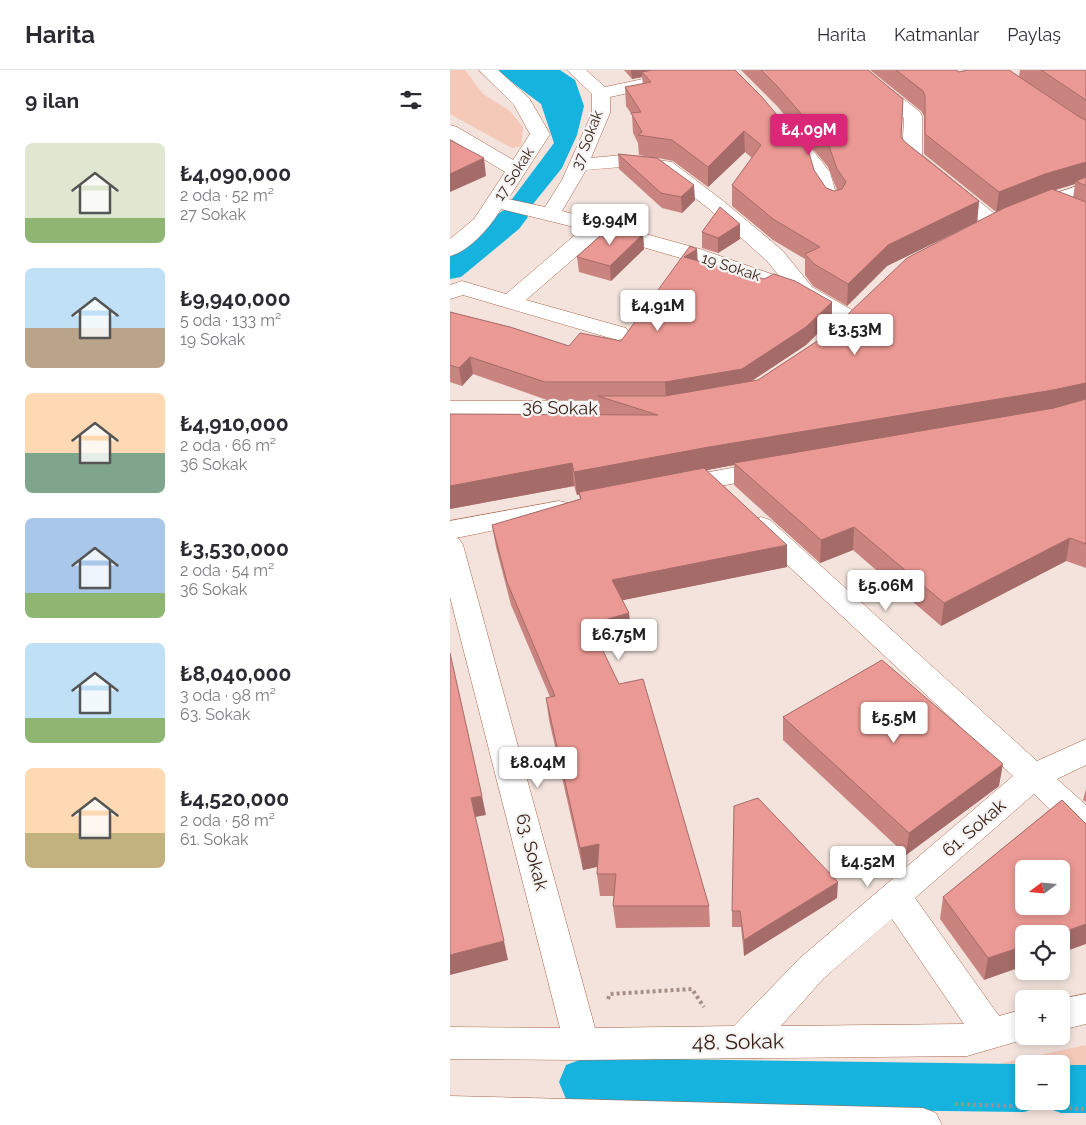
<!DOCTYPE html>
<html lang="tr">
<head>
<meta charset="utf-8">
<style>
  :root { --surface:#fff; --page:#f7f7f7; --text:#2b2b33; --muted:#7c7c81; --line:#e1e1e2; --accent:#db2777 }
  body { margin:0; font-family:Raleway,sans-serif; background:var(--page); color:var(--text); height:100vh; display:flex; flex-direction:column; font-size:19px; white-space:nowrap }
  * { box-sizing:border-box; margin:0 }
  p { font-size:16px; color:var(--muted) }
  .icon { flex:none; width:28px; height:28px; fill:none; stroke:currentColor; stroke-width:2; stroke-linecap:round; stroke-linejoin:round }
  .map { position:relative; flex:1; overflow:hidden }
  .panel { display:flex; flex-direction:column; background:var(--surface); width:450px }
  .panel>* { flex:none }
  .needle { width:32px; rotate:254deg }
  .buttons { position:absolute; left:565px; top:790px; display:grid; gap:10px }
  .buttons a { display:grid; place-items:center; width:55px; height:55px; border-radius:8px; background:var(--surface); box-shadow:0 2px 8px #0003; font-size:25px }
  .price { position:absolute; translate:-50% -42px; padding:0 11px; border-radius:5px; background:#fff; color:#222; font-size:16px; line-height:32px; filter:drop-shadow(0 1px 2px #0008) }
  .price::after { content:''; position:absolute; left:50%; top:30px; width:15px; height:11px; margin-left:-8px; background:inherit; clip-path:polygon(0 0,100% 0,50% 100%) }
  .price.current { background:var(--accent); color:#fff }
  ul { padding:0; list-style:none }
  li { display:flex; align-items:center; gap:15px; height:125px; padding:0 25px }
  li span { display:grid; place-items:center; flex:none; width:140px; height:100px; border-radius:8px; color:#555 }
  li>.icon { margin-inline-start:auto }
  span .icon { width:60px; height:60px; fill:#fffc; stroke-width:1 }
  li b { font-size:21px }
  h2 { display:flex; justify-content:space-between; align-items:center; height:60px; padding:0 25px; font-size:21px }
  header { display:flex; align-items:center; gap:30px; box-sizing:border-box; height:70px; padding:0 25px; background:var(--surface); border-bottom:1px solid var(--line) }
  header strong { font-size:24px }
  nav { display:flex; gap:28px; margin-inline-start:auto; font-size:18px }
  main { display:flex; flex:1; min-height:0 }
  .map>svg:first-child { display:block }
</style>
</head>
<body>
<header>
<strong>Harita</strong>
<nav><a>Harita</a><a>Katmanlar</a><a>Paylaş</a></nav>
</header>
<main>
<section class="panel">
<h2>9 ilan<svg class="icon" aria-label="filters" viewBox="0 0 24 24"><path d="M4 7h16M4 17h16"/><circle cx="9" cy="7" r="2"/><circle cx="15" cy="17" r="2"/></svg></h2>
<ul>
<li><span style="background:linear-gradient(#dfe7d0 75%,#8fb573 0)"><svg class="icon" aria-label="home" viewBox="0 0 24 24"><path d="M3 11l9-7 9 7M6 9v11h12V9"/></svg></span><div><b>₺4,090,000</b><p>2 oda · 52 m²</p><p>27 Sokak</p></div></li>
<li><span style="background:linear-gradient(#bfe0f5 60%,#b9a48a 0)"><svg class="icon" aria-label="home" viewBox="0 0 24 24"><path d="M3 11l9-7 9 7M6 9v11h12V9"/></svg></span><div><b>₺9,940,000</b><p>5 oda · 133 m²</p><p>19 Sokak</p></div></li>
<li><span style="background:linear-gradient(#ffd9b3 60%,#7fa58c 0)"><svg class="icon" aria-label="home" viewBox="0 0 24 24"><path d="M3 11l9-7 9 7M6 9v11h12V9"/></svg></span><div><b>₺4,910,000</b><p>2 oda · 66 m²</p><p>36 Sokak</p></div></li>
<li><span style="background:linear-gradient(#a9c7e8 75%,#8fb573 0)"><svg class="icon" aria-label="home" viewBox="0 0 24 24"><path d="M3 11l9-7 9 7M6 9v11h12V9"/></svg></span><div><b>₺3,530,000</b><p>2 oda · 54 m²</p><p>36 Sokak</p></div></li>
<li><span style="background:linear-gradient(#bfe0f5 75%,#8fb573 0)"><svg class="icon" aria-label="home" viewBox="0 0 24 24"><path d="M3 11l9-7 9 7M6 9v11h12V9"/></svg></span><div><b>₺8,040,000</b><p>3 oda · 98 m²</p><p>63. Sokak</p></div></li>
<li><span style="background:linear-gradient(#ffd9b3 65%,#c2b280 0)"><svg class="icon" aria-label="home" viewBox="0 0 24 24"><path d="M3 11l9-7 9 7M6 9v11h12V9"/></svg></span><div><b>₺4,520,000</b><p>2 oda · 58 m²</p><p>61. Sokak</p></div></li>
</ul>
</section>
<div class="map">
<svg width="636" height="1055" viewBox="0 0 636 1055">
  <rect width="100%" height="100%" fill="#f3e3dc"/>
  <g fill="#f4c9b8">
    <polygon points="0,0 15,0 33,24 60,41 73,57 71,76 62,78 0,44"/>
    <polygon points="636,975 636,1007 611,1008 611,994 574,994 574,1009 558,1009 552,993"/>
  </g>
  <polygon fill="#15b3de" points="49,0 110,0 125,10 134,36 127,65 112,98 75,144 63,147 51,144 104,73 91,34 51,4"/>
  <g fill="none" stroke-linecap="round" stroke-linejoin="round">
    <g fill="#15b3de" fill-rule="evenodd">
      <polygon points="63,138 74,141 78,147 69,159 11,207 0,209 0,184 52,141"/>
      <polygon points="135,988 574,994 574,1031 611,1031 611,995 636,995 636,1043 611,1043 592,1036 574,1042 135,1036 116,1029 109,1012 116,995"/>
    </g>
    <g stroke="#aa6447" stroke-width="1">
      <g id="minor">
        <path d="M 29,0 L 48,0 L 79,28 L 100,64 L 58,129 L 95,137 L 112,110 L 142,43 L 142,24 L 117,0 L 136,0 L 155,17 L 235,0 L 270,0 L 267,4 L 261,5 L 160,27 L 160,43 L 141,88 L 172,85 L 222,92 L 272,130 L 333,181 L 362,217 L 407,243 L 410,248 L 407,253 L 399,255 L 391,253 L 346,227 L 234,189 L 151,165 L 76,230 L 176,258 L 179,263 L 176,268 L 168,270 L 160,268 L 13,225 L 0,229 L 0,215 L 12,211 L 56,224 L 132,159 L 51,139 C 41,156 20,181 0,186 L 0,169 L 24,149 L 55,102 L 0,69 L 0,55 L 7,57 L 63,90 L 80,64 L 64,35 ZM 172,97 L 209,101 L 258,138 L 317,191 L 330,207 L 250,179 L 112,141 L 136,100 Z"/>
        <polygon points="397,0 417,0 470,42 472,46 472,85 551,149 554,153 551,157 544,159 537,157 455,91 452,87 454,48"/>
        <polygon points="337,55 344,57 380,102 385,120 394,134 391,138 384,140 377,138 365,120 360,103 327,61 330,57"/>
        <polygon points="636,113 636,126 581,144 574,142 571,138 574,134"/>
        <polygon points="0,331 186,331 195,333 198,338 195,343 186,345 0,345"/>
        <polygon points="320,391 329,393 333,399 329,405 227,424 218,422 214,416 218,410 227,408"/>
        <path d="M 109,431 L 118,433 L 122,439 L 118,445 L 6,468 L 9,469 L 13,475 L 145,958 L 284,956 L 350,888 L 563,706 L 302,462 L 298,456 L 302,450 L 311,447 L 320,450 L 587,691 L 636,669 L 636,695 L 607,709 L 636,735 L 636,767 L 625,763 L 584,724 L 465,828 L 549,946 L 574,939 L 574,966 L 586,966 L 517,986 L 132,990 L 0,989 L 0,957 L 110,958 L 0,527 L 0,451 ZM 442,849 L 514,954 L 331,956 L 374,908 Z"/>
        <polygon points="636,924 636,954 611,960 611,929"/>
        <polygon points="0,1026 473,1038 486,1043 492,1055 0,1055"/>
      </g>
    </g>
    <g stroke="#a48e85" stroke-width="4" stroke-dasharray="3 3" stroke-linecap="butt">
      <polyline points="158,929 160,924 242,919 254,937"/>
      <polyline points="505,1034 636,1039"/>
    </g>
    <use href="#minor" fill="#fff" fill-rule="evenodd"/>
  </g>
  <g fill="#ca847f" fill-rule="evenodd">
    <polygon points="174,0 285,0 364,100 376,118 384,121 387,120 378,97 327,36 291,0 418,0 451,67 455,72 529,131 527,152 437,196 397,236 363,216 355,205 355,189 323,170 282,136 282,115 302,88 295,82 258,117 223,91 208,88 245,130 232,143 212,138 169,99 168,84 201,87 189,85 188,73 183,63 182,45 176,36 175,17 193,14 192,7 182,9"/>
    <path d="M 420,0 L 506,0 L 509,2 L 569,6 L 570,0 L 636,0 L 636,498 L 616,491 L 491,556 L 403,480 L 370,493 L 284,415 L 284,395 L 256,400 L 337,497 L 172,530 L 179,543 L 181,566 L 149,575 L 259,836 L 260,857 L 166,858 L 163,836 L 164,826 L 150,826 L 147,804 L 147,796 L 133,800 L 99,650 L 96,628 L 100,627 L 61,535 L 46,477 L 42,455 L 130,429 L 129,424 L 127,425 L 124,416 L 0,439 L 0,344 L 150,345 L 148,330 L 97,330 L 23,304 L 12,316 L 0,312 L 0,242 L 119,276 L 171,271 L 248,191 L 382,232 L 382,249 L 356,275 L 302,311 L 308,310 L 375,266 L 546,142 L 474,84 L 474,46 L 471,41 ZM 625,114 L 623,128 L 605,120 Z"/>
    <polygon points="290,154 290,169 268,183 252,178 252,162"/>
    <polygon points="193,164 194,179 161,211 129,202 127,187"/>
    <polygon points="333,647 549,716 456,785 333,670"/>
    <polygon points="636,719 636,732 633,730"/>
    <polygon points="612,730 534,910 490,849 493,827"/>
    <polygon points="387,828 294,886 291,857 282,857 282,841"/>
  </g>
  <g fill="#a46b68">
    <polygon points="181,0 226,0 192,2 192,7 182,9"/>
    <polygon points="294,61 295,82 258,117 258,97"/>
    <polygon points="34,88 36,106 0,122 0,104"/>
    <polygon points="636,92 636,108 626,111 625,114 592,124 546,143 549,122 595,104"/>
    <polygon points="244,115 245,130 232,143 231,127"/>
    <polygon points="529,131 527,152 437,196 397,236 398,214 438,175"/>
    <polygon points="290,154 290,169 268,183 268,168"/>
    <polygon points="193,164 194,179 161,211 160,196"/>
    <polygon points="247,179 248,196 234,187"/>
    <polygon points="382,232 382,249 356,275 292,317 216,330 215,312"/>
    <polygon points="20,287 23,304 12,316 9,298"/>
    <polygon points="636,313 636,334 284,393 284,395 127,425 124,402 259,377"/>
    <polygon points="122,393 124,416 0,439 0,416"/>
    <polygon points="404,457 403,480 370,493 371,470"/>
    <polygon points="620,468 616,491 491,556 494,533"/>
    <polygon points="337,475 337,497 164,532 162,510"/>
    <polygon points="179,543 181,566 142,577 140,554"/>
    <polygon points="553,694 549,716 456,785 459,763"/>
    <polygon points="32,726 36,745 25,747 21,728"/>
    <polygon points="149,774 152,796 133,800 130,778"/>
    <polygon points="388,812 387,828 294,886 294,870"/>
    <polygon points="636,854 636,874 611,883 611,864 608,864"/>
    <polygon points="54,871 58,890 0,905 0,885"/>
    <polygon points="574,876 574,896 534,910 538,888"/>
  </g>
  <g fill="#eb9994" stroke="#a46b68" fill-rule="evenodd">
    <polygon points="202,0 285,0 311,26 359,83 364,100 376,118 384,121 392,119 396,112 387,99 379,76 327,16 311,0 418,0 453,29 451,67 455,72 529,131 438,175 398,214 364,194 355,184 370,177 323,149 282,115 311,75 294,61 258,97 222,70 188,65 192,62 181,43 191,42 175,17 201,12 192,2"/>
    <polygon points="446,0 506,0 509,2 518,0 559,0 631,48 636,50 636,92 595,104 549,122 475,64 475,26 473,21"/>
    <polygon points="591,0 636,0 636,30"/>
    <polygon points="0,70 34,88 0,104"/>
    <polygon points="168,84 207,88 244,115 231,127 211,123"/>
    <polygon points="636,107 636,116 626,111"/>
    <polygon points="602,119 636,132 636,313 603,320 259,377 124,402 122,393 0,416 0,344 208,345 148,326 215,326 308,310 375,266 457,188 554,138"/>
    <polygon points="270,137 290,154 268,168 252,162"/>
    <polygon points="162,155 193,164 160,196 127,187"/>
    <polygon points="240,176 247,179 234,187 314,209 324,204 345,211 382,232 356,257 292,299 215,312 95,312 20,287 9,298 0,295 0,242 60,257 119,276 130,263 171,271"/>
    <polygon points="636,329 636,474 620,468 494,533 404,457 371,470 284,393 604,338"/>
    <polygon points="254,398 337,475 162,510 179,543 140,554 169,614 193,609 259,836 163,836 166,804 147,804 149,774 130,778 96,628 105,626 57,512 42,455 131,429 129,422"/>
    <polygon points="0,583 32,726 21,728 54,871 0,885"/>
    <polygon points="432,590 553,694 459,763 333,647"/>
    <polygon points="308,728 388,812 294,870 290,841 282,841 284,736"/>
    <path d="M 612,730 L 636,754 L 636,854 L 608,864 L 574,864 L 574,876 L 538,888 L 493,827 ZM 574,799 L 611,799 L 611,836 L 574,836 Z"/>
  </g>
  <g text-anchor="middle" stroke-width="4.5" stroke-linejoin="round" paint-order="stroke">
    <g font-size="15" fill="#3a1d11" stroke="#f4f4f4">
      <text transform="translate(137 70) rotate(-69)" y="5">37 Sokak</text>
      <text transform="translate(64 104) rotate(-57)" y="5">17 Sokak</text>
      <text transform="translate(281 197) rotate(18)" y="5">19 Sokak</text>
    </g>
    <g font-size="18" fill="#3a1d11" stroke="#f4f4f4">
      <text transform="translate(110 338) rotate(1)" y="6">36 Sokak</text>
      <text transform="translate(524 758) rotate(-41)" y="6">61. Sokak</text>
      <text transform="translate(82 782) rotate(75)" y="6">63. Sokak</text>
    </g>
    <g font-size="21" fill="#3a1d11" stroke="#f4f4f4">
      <text transform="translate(288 972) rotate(-1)" y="7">48. Sokak</text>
    </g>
  </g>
</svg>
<div class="buttons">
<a><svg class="needle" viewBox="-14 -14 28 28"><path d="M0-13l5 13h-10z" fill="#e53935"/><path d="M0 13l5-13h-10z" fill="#7c7c81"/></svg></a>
<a><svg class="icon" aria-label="locate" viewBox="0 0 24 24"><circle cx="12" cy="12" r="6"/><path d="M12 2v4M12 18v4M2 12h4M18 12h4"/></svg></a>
<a>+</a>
<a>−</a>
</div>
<b class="price current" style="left:359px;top:86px">₺4.09M</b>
<b class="price" style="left:160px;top:176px">₺9.94M</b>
<b class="price" style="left:208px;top:262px">₺4.91M</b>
<b class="price" style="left:405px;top:286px">₺3.53M</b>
<b class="price" style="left:436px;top:542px">₺5.06M</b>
<b class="price" style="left:169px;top:591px">₺6.75M</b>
<b class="price" style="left:444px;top:674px">₺5.5M</b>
<b class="price" style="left:88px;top:719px">₺8.04M</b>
<b class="price" style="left:418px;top:818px">₺4.52M</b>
</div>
</main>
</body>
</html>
